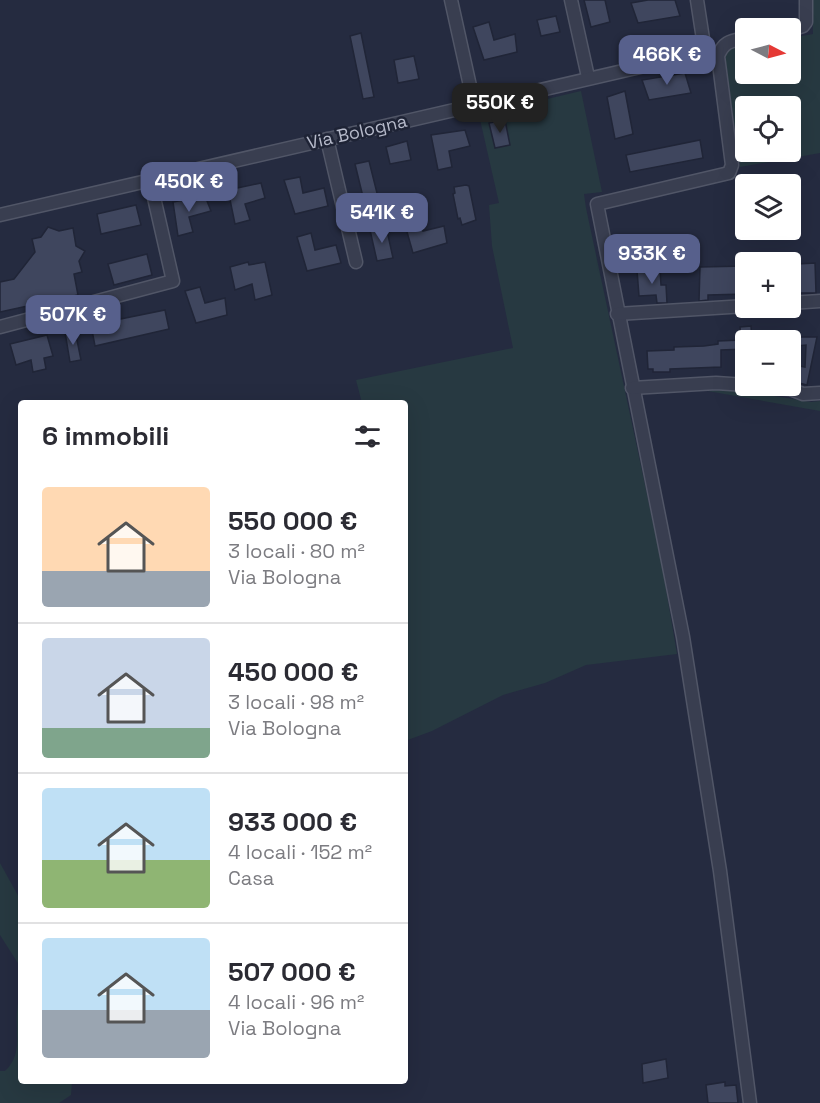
<!DOCTYPE html>
<html lang="it">
<head>
<meta charset="utf-8">
<style>
  :root { --surface:#fff; --page:#f2f2f3; --text:#2b2b33; --muted:#7c7c81; --line:#e1e1e2; --accent:#57608c }
  body { margin:0; font-family:"Space Grotesk",sans-serif; background:var(--page); color:var(--text); height:100vh; display:flex; flex-direction:column; font-size:22px; white-space:nowrap }
  * { box-sizing:border-box; margin:0 }
  p { font-size:20px; color:var(--muted) }
  .icon { flex:none; width:33px; height:33px; fill:none; stroke:currentColor; stroke-width:2; stroke-linecap:round; stroke-linejoin:round }
  .map { position:relative; flex:1; overflow:hidden }
  .side { position:absolute; left:18px; top:400px; width:390px; height:684px; display:flex; flex-direction:column; background:var(--surface); border-radius:6px; box-shadow:0 6px 24px #0002 }
  .side>* { flex:none }
  .needle { width:39px; rotate:96deg }
  .buttons { position:absolute; left:735px; top:18px; display:grid; gap:12px }
  .buttons a { display:grid; place-items:center; width:66px; height:66px; border-radius:6px; background:var(--surface); box-shadow:0 6px 24px #0002; font-size:30px }
  .price { position:absolute; translate:-50% -51px; padding:0 14px; border-radius:12px; background:var(--accent); color:#fff; font-size:20px; line-height:39px; filter:drop-shadow(0 2px 3px #0008) }
  .price::after { content:''; position:absolute; left:50%; top:36px; width:18px; height:14px; margin-left:-9px; background:inherit; clip-path:polygon(0 0,100% 0,50% 100%) }
  .price.selected { background:#222; color:#fff }
  ul { padding:0; list-style:none }
  li { display:flex; align-items:center; gap:18px; height:150px; padding:0 24px }
  li+li { border-top:2px solid var(--line) }
  li span { display:grid; place-items:center; flex:none; width:168px; height:120px; border-radius:6px; color:#555 }
  li>.icon { margin-inline-start:auto }
  span .icon { width:72px; height:72px; fill:#fffc; stroke-width:1 }
  li b { font-size:26px }
  h2 { display:flex; justify-content:space-between; align-items:center; height:72px; padding:0 24px; font-size:26px }
  .map>svg:first-child { display:block }
</style>
</head>
<body>
<div class="map">
<svg width="820" height="1103" viewBox="0 0 820 1103">
  <rect width="100%" height="100%" fill="#252b40"/>
  <g fill="#273941" fill-rule="evenodd">
    <path d="M 812,0 L 820,0 L 820,153 L 740,167 L 725,56 L 732,47 L 745,45 L 746,74 L 790,74 L 791,38 L 813,34 ZM 746,106 L 790,106 L 790,152 L 746,152 Z"/>
    <polygon points="581,91 602,192 584,194 586,208 661,560 677,654 586,665 545,683 503,695 432,731 405,741 405,404 362,403 356,380 513,348 492,246 489,205 499,203 479,115"/>
    <polygon points="702,388 732,389 811,402 820,401 820,411 702,390"/>
    <polygon points="0,863 21,901 21,968 0,935"/>
    <path d="M 21,988 L 21,1082 L 72,1082 L 71,1095 L 59,1103 L 0,1103 L 0,1071 L 5,1071 C 23,1054 15,1034 17,1012 C 17,1004 20,996 21,988 Z"/>
  </g>
  <g fill="#3f465e" stroke="#202537" stroke-width="1.5">
    <polygon points="584,0 605,0 610,22 591,27"/>
    <polygon points="648,0 675,0 680,16 638,23 631,3"/>
    <polygon points="556,16 560,32 541,36 537,20"/>
    <polygon points="489,22 494,40 515,34 517,52 484,60 473,27"/>
    <polygon points="361,33 374,97 363,99 350,36"/>
    <polygon points="414,56 419,79 398,83 394,60"/>
    <polygon points="685,73 691,93 649,100 642,80"/>
    <polygon points="625,91 633,134 615,139 607,97"/>
    <polygon points="505,120 510,145 495,148 489,123"/>
    <polygon points="465,130 470,146 449,151 452,167 438,170 431,135"/>
    <polygon points="700,140 703,158 630,172 626,155"/>
    <polygon points="407,141 411,160 390,164 386,147"/>
    <polygon points="369,161 378,197 364,201 355,164"/>
    <polygon points="300,177 303,193 324,188 328,206 295,214 284,180"/>
    <polygon points="261,183 265,198 245,204 250,220 235,224 228,190"/>
    <polygon points="466,185 469,186 476,220 462,225 460,218 458,219 453,194 455,193 454,187"/>
    <polygon points="205,196 211,211 189,217 193,232 178,236 173,202"/>
    <polygon points="136,205 141,225 101,234 97,214"/>
    <polygon points="418,212 423,231 444,226 447,243 413,253 403,218"/>
    <polygon points="386,226 393,258 377,261 370,230"/>
    <polygon points="48,227 59,231 73,228 76,246 85,251 79,261 82,272 74,274 78,295 0,312 0,282 14,279 35,252 32,239 41,237"/>
    <polygon points="311,233 315,250 336,245 341,263 307,271 297,237"/>
    <polygon points="147,254 152,275 114,285 108,264"/>
    <polygon points="248,262 249,265 265,262 272,295 255,300 252,284 235,290 230,267"/>
    <polygon points="815,263 816,293 799,293 798,288 790,288 790,273 798,273 797,264"/>
    <polygon points="746,266 746,294 708,295 708,300 699,301 700,267"/>
    <polygon points="660,269 661,285 666,285 667,303 657,303 656,295 639,296 637,270"/>
    <polygon points="200,287 205,303 225,298 227,315 196,323 185,291"/>
    <polygon points="165,310 169,329 95,346 91,325"/>
    <polygon points="751,326 752,340 746,340 746,349 721,350 721,367 670,369 670,372 653,372 653,369 648,369 647,351 674,350 674,347 704,346 718,344 718,341 741,340 740,327"/>
    <polygon points="75,330 81,360 70,362 65,332"/>
    <polygon points="47,335 53,356 44,358 46,369 33,372 31,360 16,365 10,344"/>
    <polygon points="796,337 817,337 807,385 791,381 794,365 805,367 806,345 796,346"/>
    <polygon points="666,1059 668,1078 643,1083 642,1064"/>
    <polygon points="725,1082 725,1086 736,1085 738,1103 708,1103 706,1085"/>
  </g>
  <g fill="none" stroke-linecap="round" stroke-linejoin="round">
    <g stroke="#515667" stroke-width="15">
      <g id="street">
        <polyline points="451,0 474,104"/>
        <polyline points="571,0 588,77"/>
        <polyline points="790,30 803,26 806,22 806,0"/>
        <path d="M 746,38 C 731,41 724,41 718,56 L 732,165 L 729,173 L 597,204 L 683,637 L 720,871 L 750,1103"/>
        <polyline points="327,139 356,262"/>
        <polyline points="0,215 705,52 697,0"/>
        <polyline points="790,303 820,301"/>
        <polyline points="617,314 746,306"/>
        <polyline points="0,327 173,281 150,180"/>
        <polyline points="748,386 790,389 803,394 820,393"/>
        <polyline points="632,388 716,383 746,385"/>
      </g>
    </g>
    <use href="#street" stroke="#393e50" stroke-width="12"/>
  </g>
  <g text-anchor="middle" stroke-width="5" stroke-linejoin="round" paint-order="stroke">
    <g font-size="18" fill="#b6baca" stroke="#1e2335">
      <text transform="translate(357 132) rotate(-13)" y="6">Via Bologna</text>
    </g>
  </g>
</svg>
<div class="buttons">
<a><svg class="needle" viewBox="-14 -14 28 28"><path d="M0-13l5 13h-10z" fill="#e53935"/><path d="M0 13l5-13h-10z" fill="#7c7c81"/></svg></a>
<a><svg class="icon" aria-label="locate" viewBox="0 0 24 24"><circle cx="12" cy="12" r="6"/><path d="M12 2v4M12 18v4M2 12h4M18 12h4"/></svg></a>
<a><svg class="icon" aria-label="layers" viewBox="0 0 24 24"><path d="M12 4l9 5-9 5-9-5zM3 14l9 5 9-5"/></svg></a>
<a>+</a>
<a>−</a>
</div>
<b class="price" style="left:667px;top:86px">466K €</b>
<b class="price selected" style="left:500px;top:134px">550K €</b>
<b class="price" style="left:189px;top:213px">450K €</b>
<b class="price" style="left:382px;top:244px">541K €</b>
<b class="price" style="left:652px;top:285px">933K €</b>
<b class="price" style="left:73px;top:346px">507K €</b>
<section class="side">
<h2>6 immobili<svg class="icon" aria-label="filters" viewBox="0 0 24 24"><path d="M4 7h16M4 17h16"/><circle cx="9" cy="7" r="2"/><circle cx="15" cy="17" r="2"/></svg></h2>
<ul>
<li><span style="background:linear-gradient(#ffd9b3 70%,#9aa5b1 0)"><svg class="icon" aria-label="home" viewBox="0 0 24 24"><path d="M3 11l9-7 9 7M6 9v11h12V9"/></svg></span><div><b>550 000 €</b><p>3 locali · 80 m²</p><p>Via Bologna</p></div></li>
<li><span style="background:linear-gradient(#c9d6e8 75%,#7fa58c 0)"><svg class="icon" aria-label="home" viewBox="0 0 24 24"><path d="M3 11l9-7 9 7M6 9v11h12V9"/></svg></span><div><b>450 000 €</b><p>3 locali · 98 m²</p><p>Via Bologna</p></div></li>
<li><span style="background:linear-gradient(#bfe0f5 60%,#8fb573 0)"><svg class="icon" aria-label="home" viewBox="0 0 24 24"><path d="M3 11l9-7 9 7M6 9v11h12V9"/></svg></span><div><b>933 000 €</b><p>4 locali · 152 m²</p><p>Casa</p></div></li>
<li><span style="background:linear-gradient(#bfe0f5 60%,#9aa5b1 0)"><svg class="icon" aria-label="home" viewBox="0 0 24 24"><path d="M3 11l9-7 9 7M6 9v11h12V9"/></svg></span><div><b>507 000 €</b><p>4 locali · 96 m²</p><p>Via Bologna</p></div></li>
</ul>
</section>
</div>
</body>
</html>
